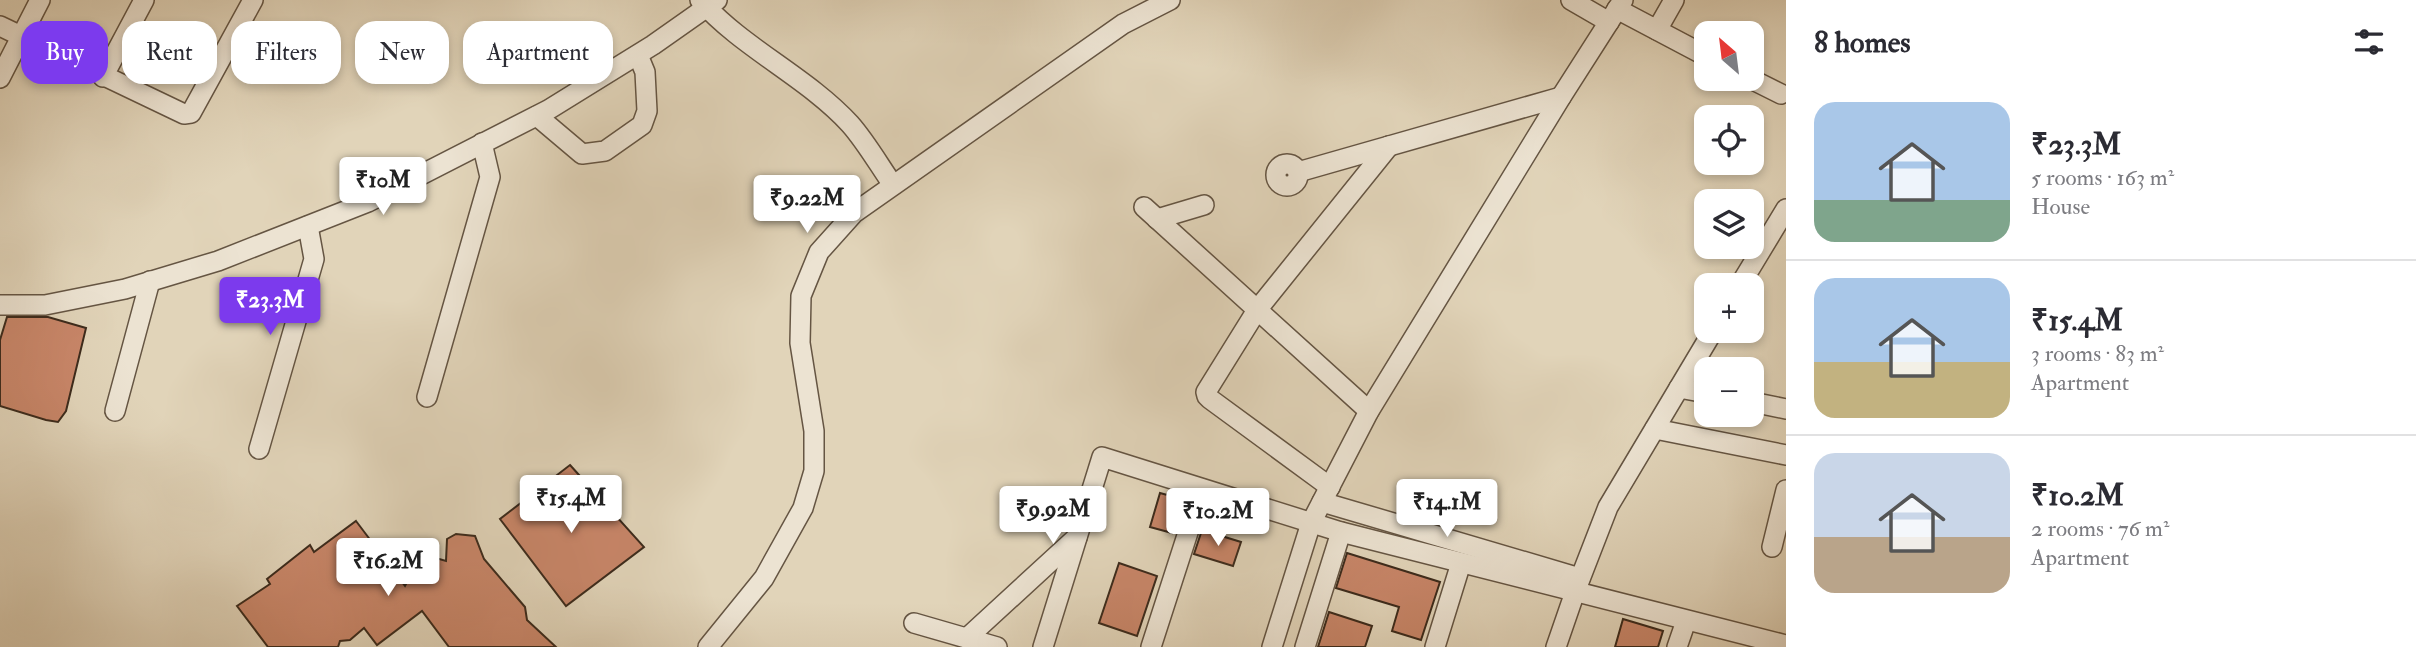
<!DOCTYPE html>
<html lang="en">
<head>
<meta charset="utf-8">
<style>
  :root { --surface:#fff; --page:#f2f2f3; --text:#2b2b33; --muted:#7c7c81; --line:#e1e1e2; --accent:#7c3aed }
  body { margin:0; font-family:"IM FELL Double Pica",serif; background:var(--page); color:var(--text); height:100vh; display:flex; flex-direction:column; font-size:26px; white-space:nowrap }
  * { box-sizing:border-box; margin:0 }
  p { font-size:23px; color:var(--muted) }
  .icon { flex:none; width:38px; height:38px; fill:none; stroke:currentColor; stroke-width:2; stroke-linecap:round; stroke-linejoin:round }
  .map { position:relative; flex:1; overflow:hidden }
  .side { display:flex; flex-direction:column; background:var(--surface); width:630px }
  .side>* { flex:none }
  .hud { position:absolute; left:21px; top:21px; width:665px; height:63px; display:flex; gap:14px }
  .needle { width:46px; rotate:332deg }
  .fabs { position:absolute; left:1694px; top:21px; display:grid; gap:14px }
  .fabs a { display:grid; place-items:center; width:70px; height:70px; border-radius:14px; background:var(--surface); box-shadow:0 4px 10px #0003; font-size:35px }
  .price { position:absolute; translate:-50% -60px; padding:0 16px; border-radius:7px; background:#fff; color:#222; font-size:23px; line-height:46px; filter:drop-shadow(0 2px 4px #0008) }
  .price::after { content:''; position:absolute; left:50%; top:42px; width:21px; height:16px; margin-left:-10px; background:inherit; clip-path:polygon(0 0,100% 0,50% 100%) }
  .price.active { background:var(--accent); color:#fff }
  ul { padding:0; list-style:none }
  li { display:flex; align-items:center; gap:21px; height:175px; padding:0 28px }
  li+li { border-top:2px solid var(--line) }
  li span { display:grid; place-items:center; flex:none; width:196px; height:140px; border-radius:21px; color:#555 }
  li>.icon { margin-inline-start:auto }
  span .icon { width:84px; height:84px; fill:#fffc; stroke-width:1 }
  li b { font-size:30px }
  h2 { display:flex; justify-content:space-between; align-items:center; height:84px; padding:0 28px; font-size:30px }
  .pill { padding:0 24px; border-radius:21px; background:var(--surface); box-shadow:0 4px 10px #0003; font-size:24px; line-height:63px }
  .pill.active { background:var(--accent); color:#fff }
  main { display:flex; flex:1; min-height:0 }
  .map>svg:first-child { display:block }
</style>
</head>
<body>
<main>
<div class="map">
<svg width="1786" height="647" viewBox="0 0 1786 647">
  <rect width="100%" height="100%" fill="#e1d4b9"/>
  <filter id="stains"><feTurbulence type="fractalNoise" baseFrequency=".00286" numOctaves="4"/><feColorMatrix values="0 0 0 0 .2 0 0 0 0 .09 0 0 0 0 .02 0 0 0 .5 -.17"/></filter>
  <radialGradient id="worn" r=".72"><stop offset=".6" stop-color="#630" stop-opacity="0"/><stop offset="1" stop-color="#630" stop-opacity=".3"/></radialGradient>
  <g fill="#c88669" stroke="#3c2b1c" stroke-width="2">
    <polygon points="7,317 48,317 86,328 66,411 58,422 46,420 0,406 0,340"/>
    <polygon points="570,465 644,547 566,606 500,519"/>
    <polygon points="1160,493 1182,499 1172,533 1150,527"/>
    <polygon points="356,521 405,586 419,560 429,556 446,561 447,539 456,534 475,536 484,559 525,607 527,620 556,647 449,647 422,611 377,645 364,628 350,640 340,641 338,647 268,647 237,606 270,584 267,579 310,545 314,552"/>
    <polygon points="1202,530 1241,542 1233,566 1194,554"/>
    <polygon points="1347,553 1440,582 1421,640 1392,631 1399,607 1336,588"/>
    <polygon points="1119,563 1157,576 1137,636 1099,623"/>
    <polygon points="1329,612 1372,626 1365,647 1318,647"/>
    <polygon points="1623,619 1663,631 1658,647 1615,647"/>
  </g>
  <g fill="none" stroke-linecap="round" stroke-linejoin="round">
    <g stroke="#655543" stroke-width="22">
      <g id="minor">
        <path d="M 700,0 C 742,48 807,77 850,124 C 866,142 879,165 893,185"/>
        <polyline points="1571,0 1609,22"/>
        <polyline points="1617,9 1706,56"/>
        <polyline points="0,26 184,114 191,113 253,0"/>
        <polyline points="1657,30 1674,0"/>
        <polyline points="103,77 144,0"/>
        <polyline points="0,78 40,0"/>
        <polyline points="1751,79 1781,94"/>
        <polyline points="537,116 582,154 605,151 642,125 647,111 645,72 638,55"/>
        <circle cx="1287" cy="175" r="11"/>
        <polyline points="1298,172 1561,97"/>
        <polyline points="1144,207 1369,411"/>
        <polyline points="1157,219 1204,205"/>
        <polyline points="1740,285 1786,209"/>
        <polyline points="0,305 45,305 125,289 218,261 368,202 548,110 653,45 717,0"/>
        <polyline points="1679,388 1706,393"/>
        <polyline points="427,397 490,177 482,143"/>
        <polyline points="1752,402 1786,409"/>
        <polyline points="115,411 150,281"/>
        <polyline points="1655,429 1786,455"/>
        <polyline points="259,449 314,259 308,226"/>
        <polyline points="1330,487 1210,399 1207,396 1206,392 1257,310 1389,146"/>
        <polyline points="1322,502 1580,578"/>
        <polyline points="1772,547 1786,490"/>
        <polyline points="914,623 997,647"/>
        <polyline points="967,638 1077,537"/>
        <polyline points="708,647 764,578 803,508 814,471 814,431 800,343 801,296 819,252 854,213 1123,24 1170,0"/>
        <polyline points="1043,647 1102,457 1341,532 1786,645"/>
        <polyline points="1151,647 1202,489"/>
        <polyline points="1272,647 1311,523 1369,411 1561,97 1623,0"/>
        <polyline points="1305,647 1341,532"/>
        <polyline points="1435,647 1461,563"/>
        <polyline points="1556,647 1575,592 1608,507 1713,331"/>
        <polyline points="1677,647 1686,621"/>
      </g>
    </g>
    <use href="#minor" stroke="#ece3d2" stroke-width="19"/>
  </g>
  <rect width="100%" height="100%" filter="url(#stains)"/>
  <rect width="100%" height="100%" fill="url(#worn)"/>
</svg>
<div class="fabs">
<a><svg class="needle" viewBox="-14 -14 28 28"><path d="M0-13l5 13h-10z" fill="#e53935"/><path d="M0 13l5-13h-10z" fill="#7c7c81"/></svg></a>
<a><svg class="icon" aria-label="locate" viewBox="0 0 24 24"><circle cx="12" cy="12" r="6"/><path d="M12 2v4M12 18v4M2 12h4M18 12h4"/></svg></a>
<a><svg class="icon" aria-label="layers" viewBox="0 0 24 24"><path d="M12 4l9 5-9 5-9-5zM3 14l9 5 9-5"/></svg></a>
<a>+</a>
<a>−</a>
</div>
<b class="price" style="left:383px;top:217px">₹10M</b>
<b class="price" style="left:807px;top:235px">₹9.22M</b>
<b class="price active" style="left:270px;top:337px">₹23.3M</b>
<b class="price" style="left:571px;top:535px">₹15.4M</b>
<b class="price" style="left:1447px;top:539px">₹14.1M</b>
<b class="price" style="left:1053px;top:546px">₹9.92M</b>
<b class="price" style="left:1218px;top:548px">₹10.2M</b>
<b class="price" style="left:388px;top:598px">₹16.2M</b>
<div class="hud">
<a class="pill active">Buy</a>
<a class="pill">Rent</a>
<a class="pill">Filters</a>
<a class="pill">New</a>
<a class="pill">Apartment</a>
</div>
</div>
<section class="side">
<h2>8 homes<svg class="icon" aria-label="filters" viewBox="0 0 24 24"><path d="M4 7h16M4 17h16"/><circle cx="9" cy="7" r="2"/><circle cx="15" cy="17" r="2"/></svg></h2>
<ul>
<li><span style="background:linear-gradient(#a9c7e8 70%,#7fa58c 0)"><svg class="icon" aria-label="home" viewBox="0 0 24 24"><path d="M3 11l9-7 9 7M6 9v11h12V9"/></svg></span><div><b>₹23.3M</b><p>5 rooms · 163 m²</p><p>House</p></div></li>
<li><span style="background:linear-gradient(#a9c7e8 60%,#c2b280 0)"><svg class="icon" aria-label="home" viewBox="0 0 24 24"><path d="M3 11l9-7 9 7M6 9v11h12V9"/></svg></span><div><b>₹15.4M</b><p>3 rooms · 83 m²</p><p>Apartment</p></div></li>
<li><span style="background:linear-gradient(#c9d6e8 60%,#b9a48a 0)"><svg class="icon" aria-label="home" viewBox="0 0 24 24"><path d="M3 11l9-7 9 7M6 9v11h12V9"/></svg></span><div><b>₹10.2M</b><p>2 rooms · 76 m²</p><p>Apartment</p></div></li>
</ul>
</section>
</main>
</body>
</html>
